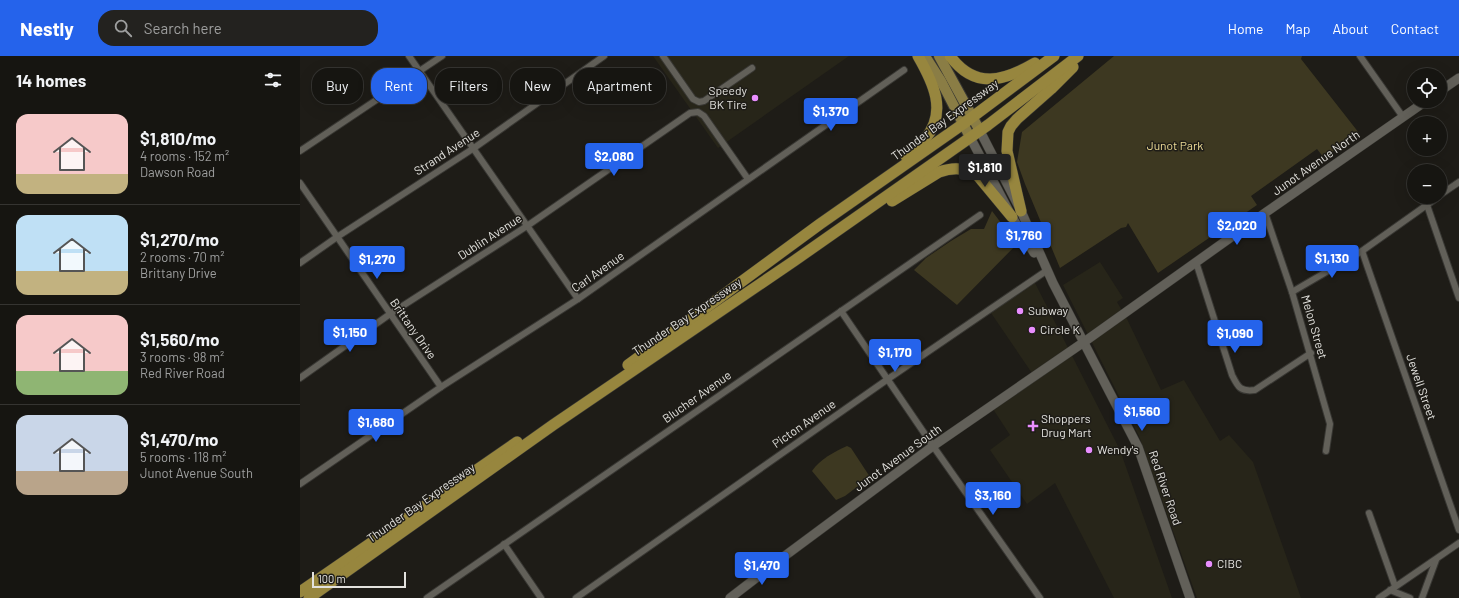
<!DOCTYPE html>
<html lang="en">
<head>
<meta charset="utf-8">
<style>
  :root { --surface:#161511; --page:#23221f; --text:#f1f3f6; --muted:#9e9f9f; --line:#353431; --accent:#2563eb }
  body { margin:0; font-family:Barlow,sans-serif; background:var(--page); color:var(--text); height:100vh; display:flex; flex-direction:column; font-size:15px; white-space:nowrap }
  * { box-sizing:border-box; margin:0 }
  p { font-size:13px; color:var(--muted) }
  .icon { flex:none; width:22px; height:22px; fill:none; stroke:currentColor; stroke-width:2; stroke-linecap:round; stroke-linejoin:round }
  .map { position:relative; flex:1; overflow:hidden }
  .details { display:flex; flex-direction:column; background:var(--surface); width:300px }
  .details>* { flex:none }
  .top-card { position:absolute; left:12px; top:12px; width:380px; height:36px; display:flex; gap:8px }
  .fabs { position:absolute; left:1107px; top:12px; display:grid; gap:8px }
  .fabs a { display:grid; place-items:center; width:40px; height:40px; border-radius:50%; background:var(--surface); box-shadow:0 4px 16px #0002,0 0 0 1px var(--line); font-size:20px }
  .scale { position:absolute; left:12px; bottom:10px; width:94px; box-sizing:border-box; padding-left:4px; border:2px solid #e3e2de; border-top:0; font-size:11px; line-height:14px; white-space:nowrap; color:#e3e2de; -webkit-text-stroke:3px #1e1c17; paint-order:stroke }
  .price { position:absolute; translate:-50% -34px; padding:0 9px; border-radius:4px; background:var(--accent); color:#fff; font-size:13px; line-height:26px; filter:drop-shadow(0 1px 2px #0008) }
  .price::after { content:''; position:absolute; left:50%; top:24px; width:12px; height:9px; margin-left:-6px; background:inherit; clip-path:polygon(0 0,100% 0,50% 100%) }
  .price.on { background:#222; color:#fff }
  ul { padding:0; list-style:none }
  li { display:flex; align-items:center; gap:12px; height:100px; padding:0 16px }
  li+li { border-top:1px solid var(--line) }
  li span { display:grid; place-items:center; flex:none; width:112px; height:80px; border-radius:12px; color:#555 }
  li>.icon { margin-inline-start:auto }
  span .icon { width:48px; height:48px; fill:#fffc; stroke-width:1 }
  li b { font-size:17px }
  h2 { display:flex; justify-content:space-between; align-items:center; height:48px; padding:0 16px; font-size:17px }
  .chip { padding:0 14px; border-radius:16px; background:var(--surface); box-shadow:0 4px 16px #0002,0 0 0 1px var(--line); font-size:14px; line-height:36px }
  .chip.on { background:var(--accent); color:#fff }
  header { display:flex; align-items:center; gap:24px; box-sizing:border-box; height:56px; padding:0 20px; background:var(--accent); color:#fff }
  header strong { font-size:19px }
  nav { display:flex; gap:22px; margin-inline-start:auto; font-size:14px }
  .search { width:280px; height:36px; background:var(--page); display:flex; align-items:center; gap:10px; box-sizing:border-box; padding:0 14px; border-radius:16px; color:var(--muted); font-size:15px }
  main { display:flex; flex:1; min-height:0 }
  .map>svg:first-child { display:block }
</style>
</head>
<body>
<header>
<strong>Nestly</strong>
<div class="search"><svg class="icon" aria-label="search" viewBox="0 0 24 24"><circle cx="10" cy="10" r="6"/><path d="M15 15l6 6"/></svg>Search here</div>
<nav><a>Home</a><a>Map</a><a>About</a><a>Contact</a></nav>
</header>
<main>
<section class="details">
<h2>14 homes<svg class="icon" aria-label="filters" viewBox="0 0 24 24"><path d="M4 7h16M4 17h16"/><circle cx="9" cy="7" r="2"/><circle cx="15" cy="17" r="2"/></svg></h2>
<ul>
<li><span style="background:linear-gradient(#f6c9c9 75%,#c2b280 0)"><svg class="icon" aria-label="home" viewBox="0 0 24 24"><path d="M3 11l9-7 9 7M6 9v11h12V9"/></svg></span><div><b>$1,810/mo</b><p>4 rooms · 152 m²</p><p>Dawson Road</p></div></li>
<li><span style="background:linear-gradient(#bfe0f5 70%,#c2b280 0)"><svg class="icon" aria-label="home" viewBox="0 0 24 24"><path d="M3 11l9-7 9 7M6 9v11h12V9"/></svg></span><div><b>$1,270/mo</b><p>2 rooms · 70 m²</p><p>Brittany Drive</p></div></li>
<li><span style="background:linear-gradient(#f6c9c9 70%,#8fb573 0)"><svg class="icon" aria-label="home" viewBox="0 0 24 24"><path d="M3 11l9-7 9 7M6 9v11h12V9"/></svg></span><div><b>$1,560/mo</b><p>3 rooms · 98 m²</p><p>Red River Road</p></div></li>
<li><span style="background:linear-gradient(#c9d6e8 70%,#b9a48a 0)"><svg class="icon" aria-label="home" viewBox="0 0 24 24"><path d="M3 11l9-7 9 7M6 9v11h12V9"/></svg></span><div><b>$1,470/mo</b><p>5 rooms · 118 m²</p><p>Junot Avenue South</p></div></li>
</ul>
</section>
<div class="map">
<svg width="1159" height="542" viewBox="0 0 1159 542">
  <rect width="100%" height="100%" fill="#1e1c17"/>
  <g fill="#272519">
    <polygon points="353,0 549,0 418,92"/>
    <polygon points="800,206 823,242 817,246 827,263 861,334 884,324 920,385 929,379 953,406 1001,542 897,542 839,380 763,229"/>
    <polygon points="735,227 820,394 872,542 814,542 755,427 727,448 690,394 710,379 693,353 736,323 691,257"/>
  </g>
  <g fill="#3d3821">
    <polygon points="814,0 1002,0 1001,3 1059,77 1024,102 1017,93 951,140 957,149 858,217 828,167 826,171 821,172 760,212 725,128 717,106 722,76"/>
    <polygon points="692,155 717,188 657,249 614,214 626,202 651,185 671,173 684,173"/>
    <path d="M 547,390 L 551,392 L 570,421 L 545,440 L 536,444 L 512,415 C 520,403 534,396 547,390 Z"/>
  </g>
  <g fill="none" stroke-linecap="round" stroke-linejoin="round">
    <g stroke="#383733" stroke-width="8">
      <g id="minor">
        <polyline points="109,0 278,243"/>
        <polyline points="363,0 393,43 399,46 404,45 452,12"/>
        <polyline points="1060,0 1103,61"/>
        <polyline points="0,95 142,0"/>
        <polyline points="0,127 141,331"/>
        <polyline points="1140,139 1159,126"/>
        <polyline points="1127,149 1159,242"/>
        <polyline points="965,157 992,236 1030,368 1026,395"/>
        <polyline points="1062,195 1159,474"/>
        <path d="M 896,206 L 932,319 C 938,331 940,336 955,334 L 1011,297"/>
        <polyline points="0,207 37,181 174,92 304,0"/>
        <polyline points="992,236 1062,195 1138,141"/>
        <polyline points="541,255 633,390 740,542"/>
        <polyline points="0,322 90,258 227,170 390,57 398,56 404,60 448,123"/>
        <polyline points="0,428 141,331 278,243 604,14"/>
        <polyline points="1069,457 1095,530"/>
        <polyline points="204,488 241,542"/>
        <polyline points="1090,534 1110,542"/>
        <polyline points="127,542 680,159"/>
        <polyline points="276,542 588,323 746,215"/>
        <polyline points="1079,542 1159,487"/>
        <polyline points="1122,542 1136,504"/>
      </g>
    </g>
    <g stroke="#383733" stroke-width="10">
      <g id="secondary">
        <polyline points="1140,35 1159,22"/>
        <polyline points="680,75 721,155 753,227 838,391 890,542"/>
        <polyline points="670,81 712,161 734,197"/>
        <polyline points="430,542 482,502 633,390 784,286 965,157 1126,45"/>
      </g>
    </g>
    <g stroke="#383733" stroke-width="12">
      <g id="primary">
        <polyline points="625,0 641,25 670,81"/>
        <polyline points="639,0 680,75"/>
      </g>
    </g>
    <g stroke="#383733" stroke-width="12">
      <g id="trunk">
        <path d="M 650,0 C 675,34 704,25 735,7"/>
        <path d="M 606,100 C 613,95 620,90 625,83 C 648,56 633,26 618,0"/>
        <path d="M 592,145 L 639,116 C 653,111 666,111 678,120 L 712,161"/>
        <polyline points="721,155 707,95 708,76 711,70 717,63 751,33 773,11"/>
        <polyline points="328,309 520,168 663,68 754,0"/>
        <polyline points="0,536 217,386"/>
        <polyline points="9,542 253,369 494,205 688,69 778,0"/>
      </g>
    </g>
    <use href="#minor" stroke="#626059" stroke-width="6"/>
    <use href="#secondary" stroke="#626059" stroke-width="9"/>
    <use href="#primary" stroke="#8a7d45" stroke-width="10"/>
    <use href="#trunk" stroke="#97863e" stroke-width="11"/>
  </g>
  <g fill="#e98efe" stroke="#1e1c17" stroke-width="1.5">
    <circle cx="455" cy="42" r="4"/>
    <circle cx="720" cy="255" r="4"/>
    <circle cx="732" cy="274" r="4"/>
    <path d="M731 364h4v4h4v4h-4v4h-4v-4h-4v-4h4z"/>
    <circle cx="789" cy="394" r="4"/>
    <circle cx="909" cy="508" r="4"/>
  </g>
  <g text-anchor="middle" stroke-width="3" stroke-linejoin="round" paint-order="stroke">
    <g font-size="12" fill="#e3e2de" stroke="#1e1c17" text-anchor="start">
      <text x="447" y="39" text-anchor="end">Speedy<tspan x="447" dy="14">BK Tire</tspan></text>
      <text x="728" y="259">Subway</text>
      <text x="740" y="278">Circle K</text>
      <text x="741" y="367">Shoppers<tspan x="741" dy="14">Drug Mart</tspan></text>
      <text x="797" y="398">Wendy's</text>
      <text x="917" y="512">CIBC</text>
    </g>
    <g font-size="12" fill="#e3e2de" stroke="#1e1c17">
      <text transform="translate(645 64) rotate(-36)" y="4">Thunder Bay Expressway</text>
      <text transform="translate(147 96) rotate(-33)" y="4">Strand Avenue</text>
      <text transform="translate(1016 107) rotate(-35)" y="4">Junot Avenue North</text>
      <text transform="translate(190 181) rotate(-33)" y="4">Dublin Avenue</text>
      <text transform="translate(298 216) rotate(-35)" y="4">Carl Avenue</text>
      <text transform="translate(387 261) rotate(-34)" y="4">Thunder Bay Expressway</text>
      <text transform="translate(1014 271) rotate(74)" y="4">Melon Street</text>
      <text transform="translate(113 273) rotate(55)" y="4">Brittany Drive</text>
      <text transform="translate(1121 331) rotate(71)" y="4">Jewell Street</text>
      <text transform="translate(397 341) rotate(-35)" y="4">Blucher Avenue</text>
      <text transform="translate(504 368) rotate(-35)" y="4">Picton Avenue</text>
      <text transform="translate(598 402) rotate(-36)" y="4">Junot Avenue South</text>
      <text transform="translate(865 432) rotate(71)" y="4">Red River Road</text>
      <text transform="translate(121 447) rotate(-35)" y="4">Thunder Bay Expressway</text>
    </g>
    <g font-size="12" fill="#efdd97" stroke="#1e1c17">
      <text x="875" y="94">Junot Park</text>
    </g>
  </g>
</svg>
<div class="fabs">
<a><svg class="icon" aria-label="locate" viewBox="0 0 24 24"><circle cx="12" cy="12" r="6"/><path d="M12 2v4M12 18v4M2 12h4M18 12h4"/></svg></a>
<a>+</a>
<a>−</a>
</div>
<div class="scale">100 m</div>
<b class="price" style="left:531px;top:76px">$1,370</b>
<b class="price" style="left:314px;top:121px">$2,080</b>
<b class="price on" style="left:685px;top:132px">$1,810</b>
<b class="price" style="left:937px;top:190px">$2,020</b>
<b class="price" style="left:724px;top:200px">$1,760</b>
<b class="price" style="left:1032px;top:223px">$1,130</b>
<b class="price" style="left:77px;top:224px">$1,270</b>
<b class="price" style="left:50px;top:297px">$1,150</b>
<b class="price" style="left:935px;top:298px">$1,090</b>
<b class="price" style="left:595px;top:317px">$1,170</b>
<b class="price" style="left:842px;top:376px">$1,560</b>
<b class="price" style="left:76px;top:387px">$1,680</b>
<b class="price" style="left:693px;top:460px">$3,160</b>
<b class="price" style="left:462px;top:530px">$1,470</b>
<div class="top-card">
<a class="chip">Buy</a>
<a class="chip on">Rent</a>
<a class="chip">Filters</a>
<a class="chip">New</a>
<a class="chip">Apartment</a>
</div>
</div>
</main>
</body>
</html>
